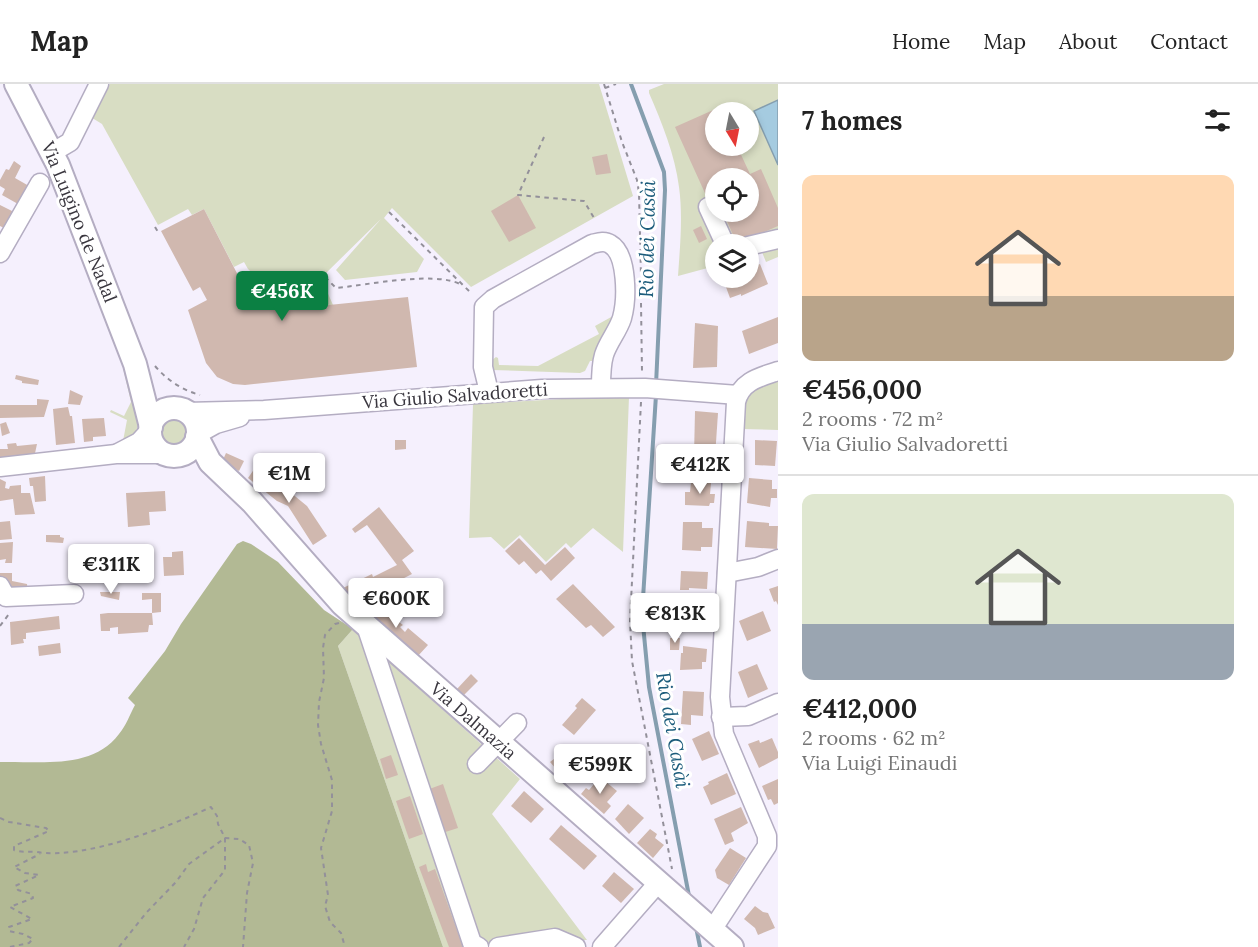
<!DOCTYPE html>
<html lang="en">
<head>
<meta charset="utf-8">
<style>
  :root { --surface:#fff; --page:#f6f6f6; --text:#222; --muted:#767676; --line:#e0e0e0; --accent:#0b8043 }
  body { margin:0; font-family:Lora,serif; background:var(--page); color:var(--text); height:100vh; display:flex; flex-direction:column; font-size:22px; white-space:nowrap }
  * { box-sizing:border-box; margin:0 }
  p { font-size:20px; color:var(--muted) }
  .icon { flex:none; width:33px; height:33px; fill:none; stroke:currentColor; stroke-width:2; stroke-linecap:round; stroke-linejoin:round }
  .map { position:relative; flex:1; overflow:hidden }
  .panel { display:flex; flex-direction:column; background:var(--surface); width:480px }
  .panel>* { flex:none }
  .needle { width:39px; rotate:170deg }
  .buttons { position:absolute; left:705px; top:18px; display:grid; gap:12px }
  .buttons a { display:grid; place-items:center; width:54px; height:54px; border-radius:50%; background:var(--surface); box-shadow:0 3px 9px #0003; font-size:30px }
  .price { position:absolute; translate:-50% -51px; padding:0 14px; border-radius:6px; background:#fff; color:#222; font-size:20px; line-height:39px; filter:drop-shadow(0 2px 3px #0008) }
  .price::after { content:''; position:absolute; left:50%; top:36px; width:18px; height:14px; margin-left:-9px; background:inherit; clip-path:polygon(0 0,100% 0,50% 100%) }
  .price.current { background:var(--accent); color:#fff }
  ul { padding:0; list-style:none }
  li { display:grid; align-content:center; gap:12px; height:318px; padding:0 24px }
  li+li { border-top:2px solid var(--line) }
  li span { display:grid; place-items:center; height:186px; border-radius:12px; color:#555 }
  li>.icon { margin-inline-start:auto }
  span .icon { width:108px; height:108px; fill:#fffc; stroke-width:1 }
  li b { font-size:26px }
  h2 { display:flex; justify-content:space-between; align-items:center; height:72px; padding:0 24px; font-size:26px }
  header { display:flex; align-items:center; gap:36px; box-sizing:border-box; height:84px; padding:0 30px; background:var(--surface); border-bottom:2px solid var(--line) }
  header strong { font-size:28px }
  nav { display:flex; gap:33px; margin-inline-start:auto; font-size:21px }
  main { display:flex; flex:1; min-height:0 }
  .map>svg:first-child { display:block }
</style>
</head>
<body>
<header>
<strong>Map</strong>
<nav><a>Home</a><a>Map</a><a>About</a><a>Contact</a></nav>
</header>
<main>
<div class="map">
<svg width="778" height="863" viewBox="0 0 778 863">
  <rect width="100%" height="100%" fill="#f5f0fd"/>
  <g fill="#d8ddc3" fill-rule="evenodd">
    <polygon points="110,0 599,0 633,112 471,203 392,124 384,134 424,175 417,188 345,196 336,186 381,135 323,192 322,196 333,221 302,224 280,208 268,204 248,185 244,178 234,183 204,125 192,131 188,125 158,141 102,40 89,32"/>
    <path d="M 664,0 L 778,0 L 778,173 L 766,178 L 762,168 L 749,172 L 748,160 L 716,160 L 715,182 L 678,192 C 680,163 683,132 679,103 C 675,71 662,39 649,9 L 649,6 ZM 716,28 L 748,28 L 748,62 L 716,62 ZM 716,94 L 748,94 L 748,128 L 716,128 Z"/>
    <polygon points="613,232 596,267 596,277 590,277 585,287 580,289 492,286 491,277 496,273 498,274 499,281 538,282 599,250 595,242"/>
    <path d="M 123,284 C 129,296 144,338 135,349 C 133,353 127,355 123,357 L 127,336 L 110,328 L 111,326 L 124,332 L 131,318 Z"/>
    <path d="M 778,295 L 778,346 L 742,345 C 744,307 745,309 778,295 Z"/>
    <polygon points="598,313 629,313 623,468 593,444 571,464 566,459 546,478 520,451 504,465 491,453 469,454 473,320"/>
    <circle cx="174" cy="348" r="12"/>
    <polygon points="353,545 520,695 492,730 587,856 577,856 573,863 443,863 338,562"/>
  </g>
  <path fill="#b2b994" d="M 243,457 L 251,460 L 278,478 L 324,526 L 353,545 L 338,562 L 443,863 L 0,863 L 0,678 C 40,677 92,686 119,650 C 126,642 130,630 135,621 L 128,614 L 165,567 L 181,540 L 237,460 Z"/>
  <polygon fill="#a5cbe0" stroke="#859eaf" stroke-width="1.5" points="778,16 778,81 754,27"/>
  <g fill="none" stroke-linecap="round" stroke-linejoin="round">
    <g stroke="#859eaf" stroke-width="4">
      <polyline points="631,0 664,88 665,106 656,301"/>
      <polyline points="656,311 642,530 649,603 689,812"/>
      <polyline points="696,843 700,863"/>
    </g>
  </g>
  <g fill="#d0b8af">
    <polygon points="720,23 723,28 716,28 716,62 737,62 750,90 761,85 778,124 778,142 737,160 723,128 748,128 748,94 716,94 716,115 709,118 675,43"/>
    <polygon points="607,70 611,89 596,91 592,73"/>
    <polygon points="14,77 21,82 15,94 29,102 18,120 2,111 5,105 0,102 0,96 6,85 9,86"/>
    <polygon points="518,111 536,144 509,158 491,127"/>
    <polygon points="0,121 14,128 6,145 0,142"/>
    <polygon points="204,125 242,199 250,195 259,208 272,220 288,224 299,224 408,213 417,283 245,301 233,300 217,293 206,279 188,226 207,216 200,203 193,207 161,147"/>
    <polygon points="701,142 707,155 699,159 693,146"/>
    <polygon points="760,180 768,200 741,212 741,210 730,214 723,195 748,194 748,185"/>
    <polygon points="778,233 778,259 749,270 742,247"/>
    <polygon points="695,239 718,242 717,283 693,284"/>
    <polygon points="16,291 39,296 38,301 22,299 22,297 15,295"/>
    <polygon points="70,306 83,312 80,321 68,320"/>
    <polygon points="37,315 49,316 44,333 0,334 0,321 37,321"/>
    <polygon points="68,323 70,332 72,332 75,359 56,361 53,325"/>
    <polygon points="695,327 718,329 715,373 694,372"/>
    <polygon points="104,334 106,352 93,353 93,357 84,358 82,335"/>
    <polygon points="6,338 10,349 2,352 0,340"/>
    <polygon points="395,356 406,356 406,365 395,366"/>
    <polygon points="755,356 777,357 775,382 755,381"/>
    <polygon points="16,359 17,362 37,360 34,374 0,377 0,365 8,365 7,360"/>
    <polygon points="226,369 244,377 239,387 222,378"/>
    <polygon points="257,381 307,422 327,452 313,461 288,422 277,417 248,394"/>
    <polygon points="687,383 700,384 699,397 686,396"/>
    <polygon points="45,392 46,417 35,418 33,402 30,402 29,394"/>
    <polygon points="749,394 772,396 772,405 777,405 777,414 771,414 770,423 747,419"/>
    <polygon points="0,395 6,398 5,404 9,405 10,402 21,401 21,409 30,409 35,430 15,431 13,415 0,417"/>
    <polygon points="691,398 711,399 710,410 715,410 714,419 710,419 709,422 685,421 685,408 690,408"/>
    <polygon points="165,407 166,427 149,428 150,441 128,443 126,409"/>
    <polygon points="379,423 414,467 402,476 412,490 367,513 361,511 350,516 343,504 372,490 373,493 397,481 367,441 355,449 352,445"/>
    <polygon points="10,437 12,455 0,456 0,438"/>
    <polygon points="747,437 769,439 769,442 778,442 777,465 745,463"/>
    <polygon points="683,438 702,438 702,444 713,444 712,463 701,463 701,467 682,466"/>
    <polygon points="46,451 60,451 60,453 64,454 63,459 46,458"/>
    <polygon points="519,454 545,481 565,463 575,474 551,497 541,486 536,490 524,477 519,481 505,467"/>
    <polygon points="13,458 12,479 5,479 6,475 0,476 0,459"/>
    <polygon points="183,467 184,491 164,492 163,473 172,473 172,468"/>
    <polygon points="114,471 116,490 103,491 103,498 84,498 83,482 93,472"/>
    <polygon points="681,487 708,488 707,505 689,504 689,506 680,506"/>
    <polygon points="0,489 12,489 12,497 27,500 28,510 8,507 0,499"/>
    <polygon points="573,500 615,543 603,553 591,541 586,544 556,515"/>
    <polygon points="778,502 778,521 776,517 774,518 769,505"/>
    <polygon points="100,508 120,508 119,516 101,512"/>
    <polygon points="142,509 161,509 161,528 152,529 152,515 142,516"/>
    <polygon points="372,517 403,541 400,543 405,548 408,544 428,561 417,573 364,527"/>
    <polygon points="688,527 708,528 707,548 687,547"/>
    <polygon points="763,527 771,547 747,557 739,537"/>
    <polygon points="108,529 152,529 153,541 149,541 148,548 118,550 118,543 110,544 110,547 101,547 100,530"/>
    <polygon points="59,532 60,545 26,549 26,555 23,555 24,559 11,561 10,538"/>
    <polygon points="670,554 680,554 679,566 670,566"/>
    <polygon points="60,559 61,569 39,572 38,562"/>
    <polygon points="683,562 707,565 706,578 702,578 702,585 680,586 681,569 683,569"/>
    <polygon points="757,580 768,605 748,614 738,588"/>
    <polygon points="471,590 478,597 463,612 456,606"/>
    <polygon points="683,607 704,608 703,632 691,631 691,641 681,640"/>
    <polygon points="582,614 596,626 574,651 562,641 577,624 575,622"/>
    <polygon points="709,647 719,670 702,677 692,655"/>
    <polygon points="772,654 778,668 778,674 759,684 748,660 759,656 760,659"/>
    <polygon points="563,668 578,682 565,695 550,678"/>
    <polygon points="391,671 398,691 386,695 380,675"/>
    <polygon points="727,689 736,710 711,721 703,703 709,700 708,698"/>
    <polygon points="600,693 617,707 607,718 611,722 604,730 581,710 586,704 589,706"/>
    <polygon points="778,695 778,719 774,721 771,715 768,716 762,702"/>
    <polygon points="443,700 458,744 439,750 424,707"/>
    <polygon points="524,707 544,725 531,739 511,722"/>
    <polygon points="410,712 423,750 409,755 396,717"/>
    <polygon points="628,720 644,734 629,750 615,735"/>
    <polygon points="741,723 748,739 731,749 734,757 725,761 714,735"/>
    <polygon points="561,741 597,772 584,786 549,755"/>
    <polygon points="650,745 657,750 655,754 664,761 653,774 637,759"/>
    <polygon points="730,764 746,774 729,801 717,794 715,786"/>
    <polygon points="426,780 428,788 435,785 463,863 449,863 419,783"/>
    <polygon points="614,788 634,805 621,819 602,802"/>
    <polygon points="755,822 763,828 768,829 775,844 758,851 755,844 744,835"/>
  </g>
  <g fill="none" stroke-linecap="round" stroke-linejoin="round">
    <g stroke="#b4adc2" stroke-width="21">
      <g id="minor">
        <polyline points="53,68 70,58 99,0"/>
        <polyline points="708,123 725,160"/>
        <polyline points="748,162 778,155"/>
        <polyline points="0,169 40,99"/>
        <path d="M 489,308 L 483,283 L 484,223 L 493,215 L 592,160 C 597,159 604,156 610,160 C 628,170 627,216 622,234 C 618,247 608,258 604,271 C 601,281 601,293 601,303"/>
        <polyline points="186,328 264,326 542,305 645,304 738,311"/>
        <polyline points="198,350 216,340 240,333"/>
        <polyline points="118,369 139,358 150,346"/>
        <polyline points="0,383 116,370 166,370"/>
        <polyline points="727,489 758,483 778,475"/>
        <polyline points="0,502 6,513 74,510"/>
        <polyline points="366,542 472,859 479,863"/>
        <polyline points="721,633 748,632 778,619"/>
        <polyline points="477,680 517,639"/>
        <path d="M 712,846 L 767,762 L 767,752 L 724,650 L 720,613 L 736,318 C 741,297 760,293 778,287"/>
        <polyline points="498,863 555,854 576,863"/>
        <polyline points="602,863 658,799"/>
      </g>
    </g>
    <g stroke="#b4adc2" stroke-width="26">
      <g id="major">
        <polyline points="16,0 58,81 135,280 151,343"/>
        <circle cx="174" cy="348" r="24"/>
        <polyline points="197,353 210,378 252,418 342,520 732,863"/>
      </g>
    </g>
    <g stroke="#93909a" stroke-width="2" stroke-dasharray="4.5 4.5" stroke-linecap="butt">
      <polyline points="604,0 622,58 637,96 639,109 641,192"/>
      <polyline points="605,4 616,0"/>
      <polyline points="544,53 518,111 584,117 594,134"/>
      <polyline points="389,128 472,210"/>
      <polyline points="155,143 158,148"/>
      <path d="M 325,193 L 336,204 C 367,201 434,187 460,200"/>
      <polyline points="641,219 642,288"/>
      <path d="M 155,282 C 167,296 182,306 200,311"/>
      <polyline points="641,318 630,537 632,577 672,785"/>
      <polyline points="339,539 335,540 325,551 323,564 324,594 319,618 318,641 321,660 332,696 332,727 321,764 328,811 325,822 330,838 341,849 345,863"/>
      <polyline points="0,542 9,530 9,527"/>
      <path d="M 0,734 L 9,738 L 46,744 L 49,747 L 14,762 L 14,766 C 22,769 29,767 37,768 C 83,776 169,743 211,723 L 217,732 L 218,740 L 225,754 L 225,786 L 203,814 L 194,845 L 184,863"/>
      <polyline points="10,863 29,859 33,855 23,850 9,847 9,843 32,835 10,823 33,814 32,810 18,806 15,802 39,791 25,789 14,783 40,770"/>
      <polyline points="119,863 146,829 176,798 189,780 225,754 239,755 249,761 253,779 247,809 243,863"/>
    </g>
    <use href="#minor" stroke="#fff" stroke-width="18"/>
    <use href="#major" stroke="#fff" stroke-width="22"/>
  </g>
  <g text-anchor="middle" stroke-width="6" stroke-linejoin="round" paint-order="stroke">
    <g font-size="18" fill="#39363e" stroke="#fff">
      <text transform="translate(79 138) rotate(68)" y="6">Via Luigino de Nadal</text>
      <text transform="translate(455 312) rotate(-4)" y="6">Via Giulio Salvadoretti</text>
      <text transform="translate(473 637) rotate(41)" y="6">Via Dalmazia</text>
    </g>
    <g font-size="20" font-style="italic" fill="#1d5d7c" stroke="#fff">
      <text transform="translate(647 155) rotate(-89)" y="7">Rio dei Casài</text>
      <text transform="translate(673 646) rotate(80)" y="7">Rio dei Casài</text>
    </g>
  </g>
</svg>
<div class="buttons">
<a><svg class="needle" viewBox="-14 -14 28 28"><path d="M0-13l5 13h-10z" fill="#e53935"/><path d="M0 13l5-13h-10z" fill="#767676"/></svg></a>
<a><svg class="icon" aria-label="locate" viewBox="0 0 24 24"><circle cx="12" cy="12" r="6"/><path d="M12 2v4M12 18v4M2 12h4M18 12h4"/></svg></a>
<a><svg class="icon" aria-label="layers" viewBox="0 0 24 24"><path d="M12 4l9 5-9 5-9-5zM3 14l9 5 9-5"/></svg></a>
</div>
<b class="price current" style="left:282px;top:238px">€456K</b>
<b class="price" style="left:700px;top:411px">€412K</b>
<b class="price" style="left:289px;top:420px">€1M</b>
<b class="price" style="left:111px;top:511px">€311K</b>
<b class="price" style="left:396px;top:545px">€600K</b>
<b class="price" style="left:675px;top:560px">€813K</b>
<b class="price" style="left:600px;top:711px">€599K</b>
</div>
<section class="panel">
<h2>7 homes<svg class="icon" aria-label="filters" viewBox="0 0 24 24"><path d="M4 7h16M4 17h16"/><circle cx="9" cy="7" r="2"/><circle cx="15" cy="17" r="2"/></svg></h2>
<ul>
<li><span style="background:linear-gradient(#ffd9b3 65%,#b9a48a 0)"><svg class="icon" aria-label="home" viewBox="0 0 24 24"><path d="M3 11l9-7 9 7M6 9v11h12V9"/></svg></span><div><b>€456,000</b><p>2 rooms · 72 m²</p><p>Via Giulio Salvadoretti</p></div></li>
<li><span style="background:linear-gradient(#dfe7d0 70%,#9aa5b1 0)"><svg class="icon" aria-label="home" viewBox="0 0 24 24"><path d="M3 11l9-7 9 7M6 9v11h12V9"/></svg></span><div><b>€412,000</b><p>2 rooms · 62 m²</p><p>Via Luigi Einaudi</p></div></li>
</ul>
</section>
</main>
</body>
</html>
